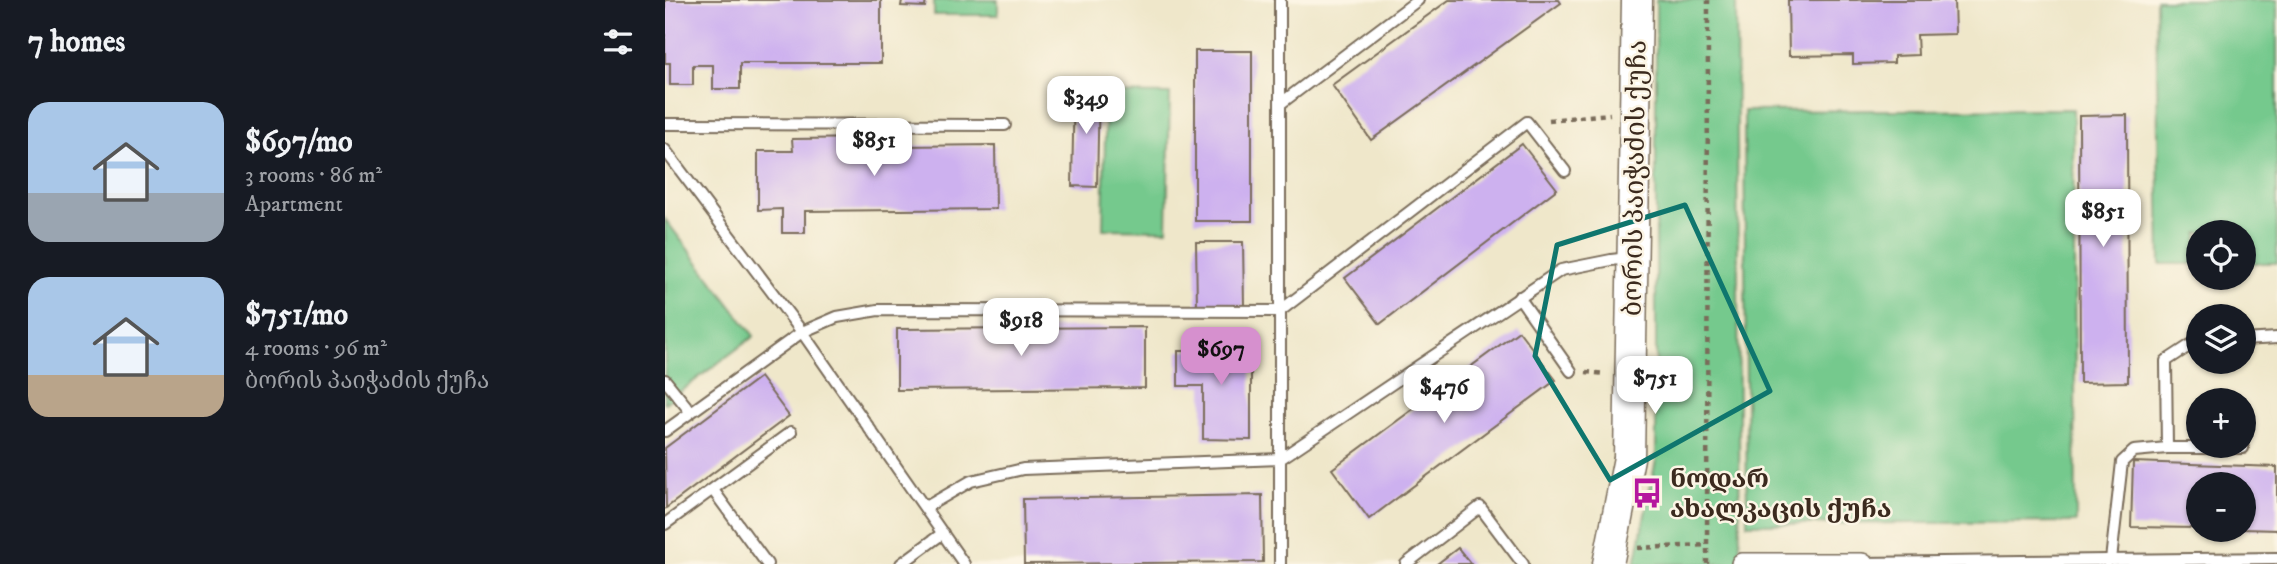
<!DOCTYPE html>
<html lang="en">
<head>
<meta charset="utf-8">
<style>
  :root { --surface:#171b24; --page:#242831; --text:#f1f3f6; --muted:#9ea1a6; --accent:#d690ce }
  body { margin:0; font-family:"IM FELL DW Pica","Noto Serif Georgian",serif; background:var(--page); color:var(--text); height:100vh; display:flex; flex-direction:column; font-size:26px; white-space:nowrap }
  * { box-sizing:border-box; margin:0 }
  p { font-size:23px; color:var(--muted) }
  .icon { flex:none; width:38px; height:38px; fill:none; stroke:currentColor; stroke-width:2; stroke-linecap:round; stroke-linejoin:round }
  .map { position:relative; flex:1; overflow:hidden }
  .details { display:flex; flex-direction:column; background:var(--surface); width:665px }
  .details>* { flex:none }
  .buttons { position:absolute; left:1521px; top:220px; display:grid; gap:14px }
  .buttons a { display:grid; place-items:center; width:70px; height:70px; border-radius:50%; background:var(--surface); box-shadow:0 2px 5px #0004; font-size:35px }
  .price { position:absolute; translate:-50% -60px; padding:0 16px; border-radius:14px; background:#fff; color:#222; font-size:23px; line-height:46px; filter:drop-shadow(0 2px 4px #0008) }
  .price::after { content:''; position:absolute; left:50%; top:42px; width:21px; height:16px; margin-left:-10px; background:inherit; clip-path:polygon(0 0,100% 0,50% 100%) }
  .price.on { background:var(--accent); color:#111 }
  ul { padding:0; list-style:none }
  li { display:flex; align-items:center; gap:21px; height:175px; padding:0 28px }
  li span { display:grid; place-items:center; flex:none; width:196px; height:140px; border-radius:21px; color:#555 }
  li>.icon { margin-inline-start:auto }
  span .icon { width:84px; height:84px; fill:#fffc; stroke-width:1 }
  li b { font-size:30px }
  h2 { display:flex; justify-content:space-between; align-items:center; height:84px; padding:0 28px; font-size:30px }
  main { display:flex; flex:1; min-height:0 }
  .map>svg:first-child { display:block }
</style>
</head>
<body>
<main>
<section class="details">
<h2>7 homes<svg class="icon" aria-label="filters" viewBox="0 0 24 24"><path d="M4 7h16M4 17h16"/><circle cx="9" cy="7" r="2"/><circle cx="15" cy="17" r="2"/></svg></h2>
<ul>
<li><span style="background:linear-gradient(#a9c7e8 65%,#9aa5b1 0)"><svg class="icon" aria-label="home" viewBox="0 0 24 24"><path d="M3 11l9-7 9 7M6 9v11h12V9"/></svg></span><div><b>$697/mo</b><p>3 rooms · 86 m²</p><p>Apartment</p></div></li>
<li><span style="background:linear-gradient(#a9c7e8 70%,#b9a48a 0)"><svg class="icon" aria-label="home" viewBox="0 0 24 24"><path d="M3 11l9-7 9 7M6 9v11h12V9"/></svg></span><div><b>$751/mo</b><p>4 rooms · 96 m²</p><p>ბორის პაიჭაძის ქუჩა</p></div></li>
</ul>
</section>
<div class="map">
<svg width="1612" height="564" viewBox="0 0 1612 564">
  <rect width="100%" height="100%" fill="#fcf5e5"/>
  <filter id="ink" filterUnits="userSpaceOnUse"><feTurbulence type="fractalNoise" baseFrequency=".0143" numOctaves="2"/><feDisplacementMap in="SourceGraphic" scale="14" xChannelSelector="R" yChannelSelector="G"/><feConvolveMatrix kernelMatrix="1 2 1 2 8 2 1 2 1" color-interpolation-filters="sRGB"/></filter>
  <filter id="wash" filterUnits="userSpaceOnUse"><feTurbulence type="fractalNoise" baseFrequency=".00686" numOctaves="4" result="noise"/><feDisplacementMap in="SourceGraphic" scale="28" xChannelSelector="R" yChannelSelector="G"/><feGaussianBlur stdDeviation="1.57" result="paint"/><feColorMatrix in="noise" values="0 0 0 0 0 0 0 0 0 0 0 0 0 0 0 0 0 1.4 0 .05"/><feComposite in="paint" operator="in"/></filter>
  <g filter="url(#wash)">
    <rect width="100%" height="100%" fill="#efe7ca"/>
    <g fill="#74c98d" stroke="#587a56" stroke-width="2">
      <rect x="269" y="0" width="64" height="15"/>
      <polygon points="991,0 1071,0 1075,564 970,564 991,460"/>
      <polygon points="1491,0 1612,0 1612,263 1579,263 1578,233 1533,233 1533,264 1495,264"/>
      <polygon points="441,93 505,94 502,230 438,229"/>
      <polygon points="1408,109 1411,522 1082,524 1079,111"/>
      <polygon points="0,219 89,336 0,403"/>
    </g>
    <g id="blocks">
      <g fill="#cdb1ef">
        <polygon points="0,0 216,0 216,63 75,63 75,89 48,89 48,65 28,65 28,85 5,85 5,63 0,63"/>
        <polygon points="237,0 261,0 260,7 236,6"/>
        <polygon points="784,0 894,0 896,3 706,140 667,85"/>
        <polygon points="1123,0 1289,0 1290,34 1252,35 1253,55 1229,56 1229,63 1188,64 1188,55 1124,56"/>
        <rect x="530" y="51" width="57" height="170"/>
        <polygon points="409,86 434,86 432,187 407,186"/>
        <polygon points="1462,115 1463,382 1415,383 1414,116"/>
        <polygon points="212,138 212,144 237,144 237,146 330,145 331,209 140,211 140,233 117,233 117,209 93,210 93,151 128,151 127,139"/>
        <polygon points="857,144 892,189 715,324 680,278"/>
        <polygon points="531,242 578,242 579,306 532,307"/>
        <polygon points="480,327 480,388 232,390 232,329"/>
        <polygon points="854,331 891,380 704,519 667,469"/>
        <polygon points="525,343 586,344 586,440 538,439 538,386 513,386 513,351 525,351"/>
        <polygon points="95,377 124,416 1,508 0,448"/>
        <polygon points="1468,462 1612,467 1612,530 1578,529 1578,485 1533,485 1533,528 1466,527"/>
        <polygon points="597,495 598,562 359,564 358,499"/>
        <polygon points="793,548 806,564 772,564"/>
      </g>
    </g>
  </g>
  <g filter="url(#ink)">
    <use href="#blocks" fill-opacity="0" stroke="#7a6c5a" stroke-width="2"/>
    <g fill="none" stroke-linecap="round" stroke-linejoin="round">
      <g stroke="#7a6c5a" stroke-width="14">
        <g id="lane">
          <polyline points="615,0 615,564"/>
          <polyline points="615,104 753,0"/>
          <polyline points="0,124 340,125"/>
          <polyline points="0,150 137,332 299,564"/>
          <polyline points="854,297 906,371"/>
          <polyline points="1578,340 1612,338"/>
          <polyline points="0,380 25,411"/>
          <polyline points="0,431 137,332 172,317 213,310 615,311 862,122 900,171"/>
          <polyline points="1502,448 1501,361 1527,344 1533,343"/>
          <polyline points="48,490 102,564"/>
          <polyline points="261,507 306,481 358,469 615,459 896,270 946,260 964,258"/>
          <polyline points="0,524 126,432"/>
          <polyline points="1446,560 1457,462 1469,451 1502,448 1578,448"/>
          <polyline points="1197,563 1612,558"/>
          <polyline points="236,564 278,533"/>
          <polyline points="741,564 815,507 858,564"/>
        </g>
      </g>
      <g stroke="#7a6c5a" stroke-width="24">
        <polyline id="street" points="1077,564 1197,564"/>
      </g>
      <g stroke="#7a6c5a" stroke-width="33">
        <polyline id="secondary" points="943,564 964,458 972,0"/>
      </g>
      <g stroke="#7a6c5a" stroke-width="4.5" stroke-dasharray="5 5" stroke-linecap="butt">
        <polyline points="884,120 945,114"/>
        <polyline points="921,372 940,374"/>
        <polyline points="973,548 1042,545"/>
        <polyline points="1042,564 1043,0"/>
      </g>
      <use href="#lane" stroke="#fff" stroke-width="10"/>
      <use href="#street" stroke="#fff" stroke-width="21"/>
      <use href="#secondary" stroke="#fff" stroke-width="30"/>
    </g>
  </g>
  <path fill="none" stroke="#0f766e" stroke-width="5" stroke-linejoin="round" d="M 1020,205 L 1105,391 L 945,480 L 870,356 L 892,245 Z"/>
  <defs>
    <g id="bus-bare" transform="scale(2.415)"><path d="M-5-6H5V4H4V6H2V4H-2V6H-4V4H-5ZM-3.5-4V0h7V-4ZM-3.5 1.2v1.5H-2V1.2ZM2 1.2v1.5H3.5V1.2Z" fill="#b5179e" stroke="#fcf5e5" stroke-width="2.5" paint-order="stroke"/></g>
  </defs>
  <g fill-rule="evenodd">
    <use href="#bus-bare" x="982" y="493"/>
  </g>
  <g text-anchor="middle" stroke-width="5" stroke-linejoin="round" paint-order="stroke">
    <g font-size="26" fill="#3b2a1e" stroke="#fcf5e5">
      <text transform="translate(969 178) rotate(-89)" y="9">ბორის პაიჭაძის ქუჩა</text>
    </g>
    <g font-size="26" font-weight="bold" fill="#3b2a1e" stroke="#fcf5e5" text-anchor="start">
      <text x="1005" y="487">ნოდარ<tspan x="1005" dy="30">ახალკაცის ქუჩა</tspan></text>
    </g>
  </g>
</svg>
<div class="buttons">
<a><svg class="icon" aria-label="locate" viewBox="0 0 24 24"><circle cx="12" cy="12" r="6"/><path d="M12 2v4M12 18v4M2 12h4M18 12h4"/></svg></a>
<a><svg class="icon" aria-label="layers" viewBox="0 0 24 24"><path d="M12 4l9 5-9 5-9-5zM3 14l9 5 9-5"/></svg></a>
<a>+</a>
<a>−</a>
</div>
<b class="price" style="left:421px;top:136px">$349</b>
<b class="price" style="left:209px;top:178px">$851</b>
<b class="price" style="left:1438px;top:249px">$851</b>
<b class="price" style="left:356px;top:358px">$918</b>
<b class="price on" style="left:556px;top:387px">$697</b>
<b class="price" style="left:990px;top:416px">$751</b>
<b class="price" style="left:779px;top:425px">$476</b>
</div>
</main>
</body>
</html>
